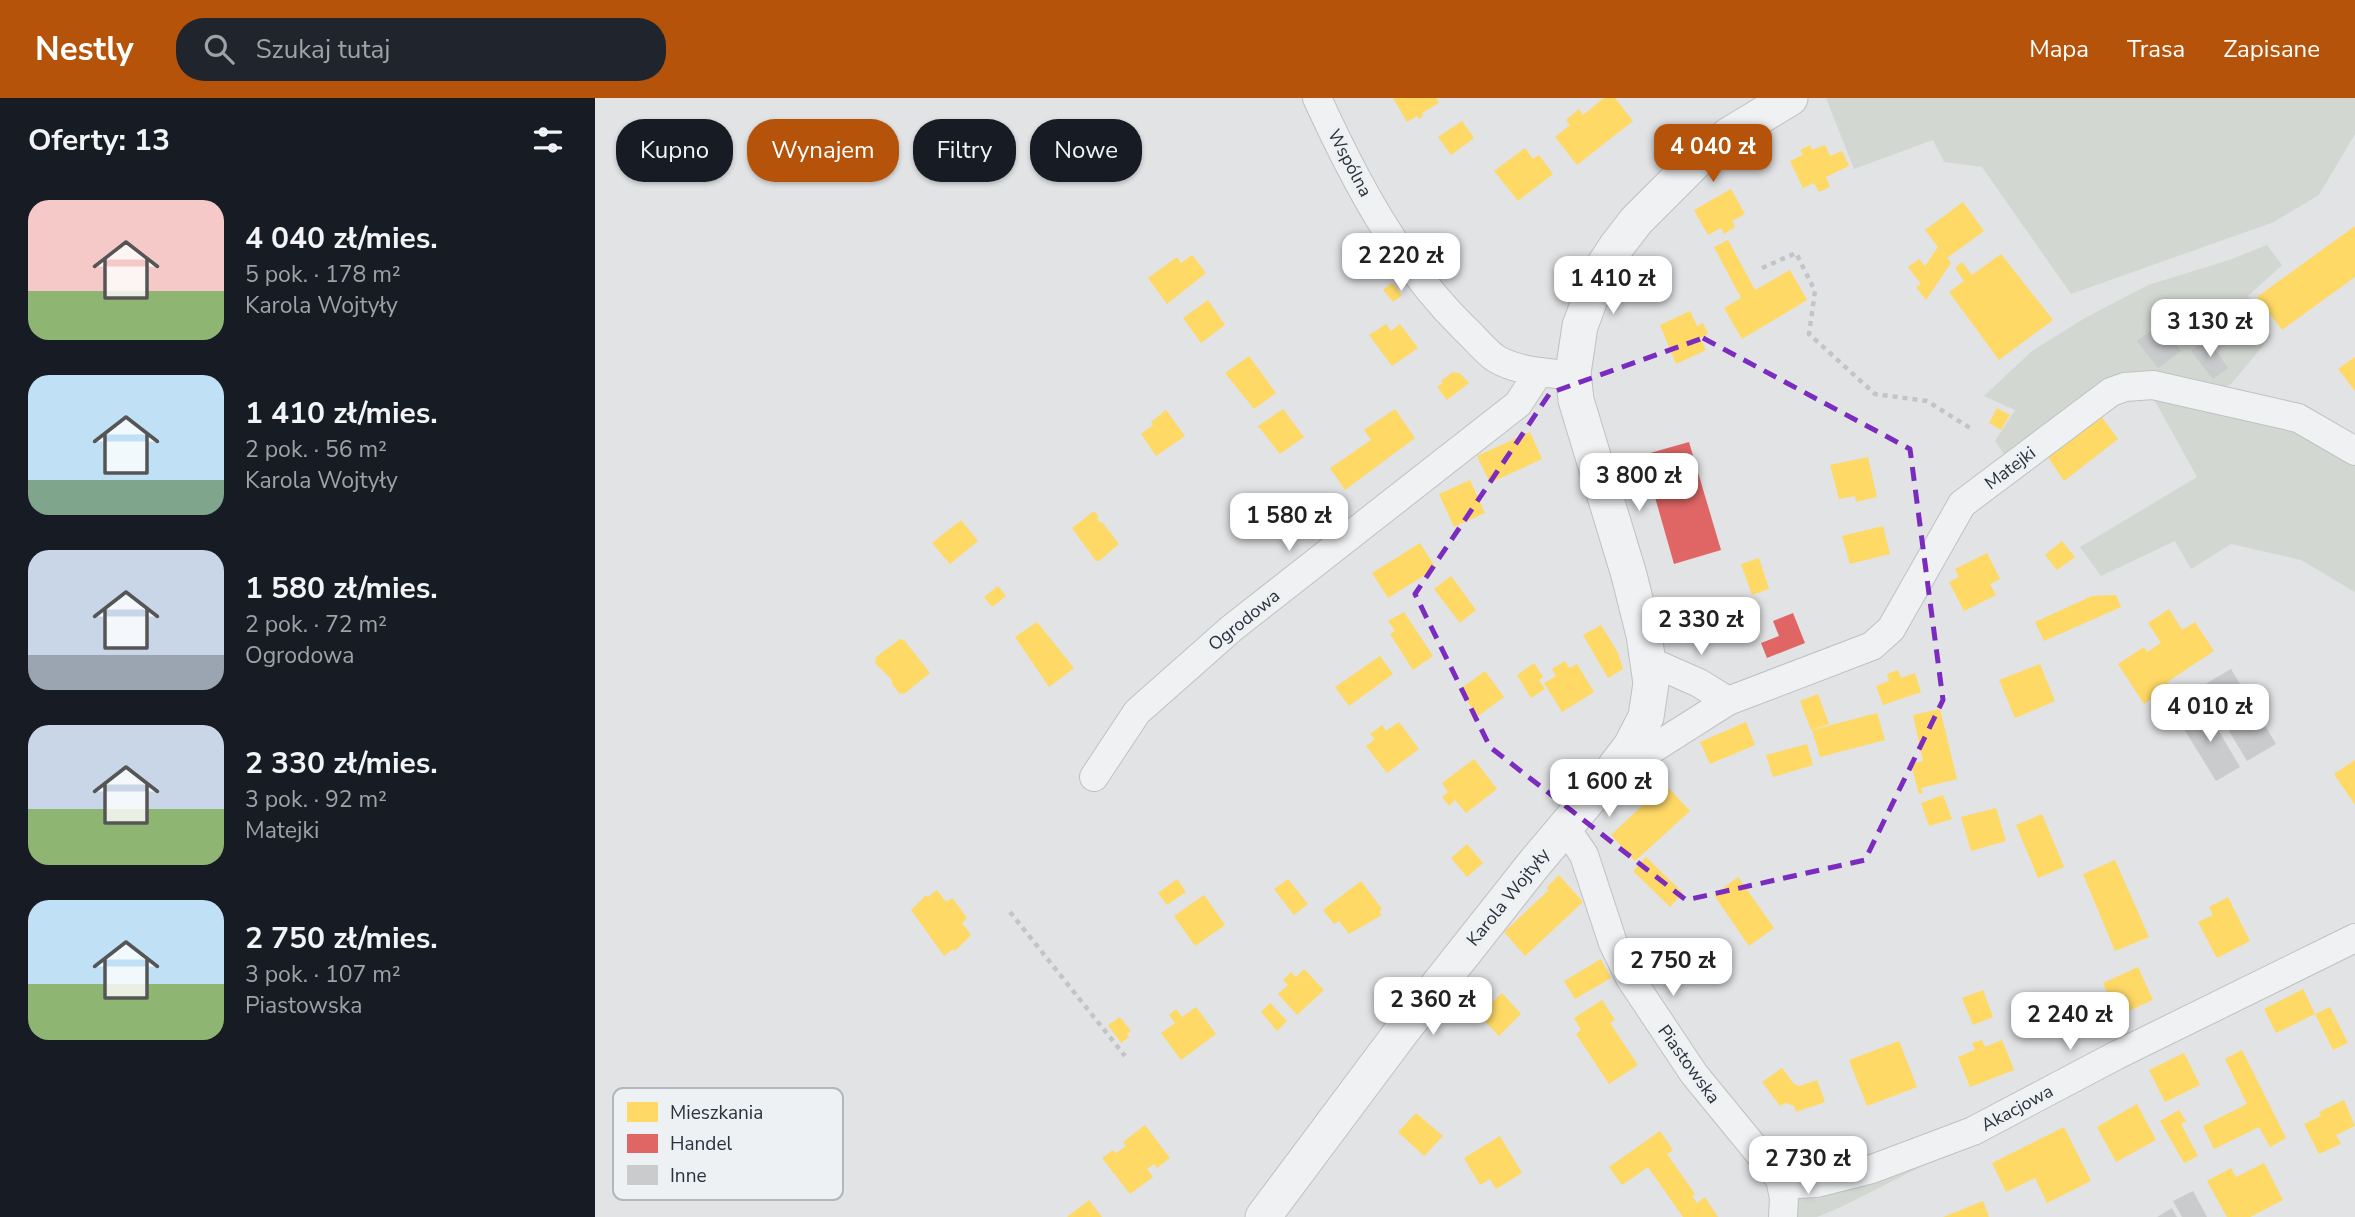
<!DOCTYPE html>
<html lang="pl">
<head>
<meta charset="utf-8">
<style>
  :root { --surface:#171b24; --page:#20242c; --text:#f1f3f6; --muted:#9ea1a6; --accent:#b45309 }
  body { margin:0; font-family:"Nunito Sans",sans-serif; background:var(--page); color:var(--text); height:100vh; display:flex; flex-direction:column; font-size:26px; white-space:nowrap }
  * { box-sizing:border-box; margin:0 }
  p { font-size:23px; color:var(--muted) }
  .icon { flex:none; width:38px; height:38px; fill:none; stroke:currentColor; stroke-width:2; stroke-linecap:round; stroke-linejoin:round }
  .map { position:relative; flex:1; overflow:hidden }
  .drawer { display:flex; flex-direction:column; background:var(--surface); width:595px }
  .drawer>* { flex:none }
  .banner { position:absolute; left:21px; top:21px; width:665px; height:63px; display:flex; gap:14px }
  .price { position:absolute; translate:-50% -60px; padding:0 16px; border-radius:14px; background:#fff; color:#222; font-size:23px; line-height:46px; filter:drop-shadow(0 2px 4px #0008) }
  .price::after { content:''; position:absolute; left:50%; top:42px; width:21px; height:16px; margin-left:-10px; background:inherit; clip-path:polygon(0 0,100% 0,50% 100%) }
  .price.current { background:var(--accent); color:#fff }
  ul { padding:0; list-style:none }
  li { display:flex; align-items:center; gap:21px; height:175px; padding:0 28px }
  li span { display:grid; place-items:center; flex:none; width:196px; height:140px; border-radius:21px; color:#555 }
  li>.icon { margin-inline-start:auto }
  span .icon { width:84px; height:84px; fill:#fffc; stroke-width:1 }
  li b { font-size:30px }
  h2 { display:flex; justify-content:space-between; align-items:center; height:84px; padding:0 28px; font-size:30px }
  .chip { padding:0 24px; border-radius:28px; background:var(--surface); box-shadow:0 2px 5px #0004; font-size:24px; line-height:63px }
  .chip.current { background:var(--accent); color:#fff }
  header { display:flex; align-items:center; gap:42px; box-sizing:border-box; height:98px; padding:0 35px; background:var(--accent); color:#fff }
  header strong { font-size:33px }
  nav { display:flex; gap:38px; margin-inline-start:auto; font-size:24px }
  .search { width:490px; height:63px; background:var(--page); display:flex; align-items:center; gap:18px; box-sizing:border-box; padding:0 24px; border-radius:28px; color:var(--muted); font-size:26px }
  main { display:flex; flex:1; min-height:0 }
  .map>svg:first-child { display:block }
</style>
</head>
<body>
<header>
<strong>Nestly</strong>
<div class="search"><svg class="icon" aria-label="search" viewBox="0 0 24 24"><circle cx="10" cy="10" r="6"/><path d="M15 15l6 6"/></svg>Szukaj tutaj</div>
<nav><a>Mapa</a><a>Trasa</a><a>Zapisane</a></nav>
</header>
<main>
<section class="drawer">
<h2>Oferty: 13<svg class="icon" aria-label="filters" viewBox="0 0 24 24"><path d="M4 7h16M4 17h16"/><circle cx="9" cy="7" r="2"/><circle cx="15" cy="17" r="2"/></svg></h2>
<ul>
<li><span style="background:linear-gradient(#f6c9c9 65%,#8fb573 0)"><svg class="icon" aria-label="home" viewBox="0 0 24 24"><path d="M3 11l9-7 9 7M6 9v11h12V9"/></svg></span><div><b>4 040 zł/mies.</b><p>5 pok. · 178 m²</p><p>Karola Wojtyły</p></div></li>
<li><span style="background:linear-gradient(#bfe0f5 75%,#7fa58c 0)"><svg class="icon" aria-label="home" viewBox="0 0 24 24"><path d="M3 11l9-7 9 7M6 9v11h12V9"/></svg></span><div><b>1 410 zł/mies.</b><p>2 pok. · 56 m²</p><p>Karola Wojtyły</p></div></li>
<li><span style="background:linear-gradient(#c9d6e8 75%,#9aa5b1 0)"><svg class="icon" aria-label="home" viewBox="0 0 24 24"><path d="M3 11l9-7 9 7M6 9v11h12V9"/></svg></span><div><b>1 580 zł/mies.</b><p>2 pok. · 72 m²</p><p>Ogrodowa</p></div></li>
<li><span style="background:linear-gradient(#c9d6e8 60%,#8fb573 0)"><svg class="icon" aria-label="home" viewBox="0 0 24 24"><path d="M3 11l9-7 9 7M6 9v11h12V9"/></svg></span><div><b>2 330 zł/mies.</b><p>3 pok. · 92 m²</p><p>Matejki</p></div></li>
<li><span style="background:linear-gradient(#bfe0f5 60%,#8fb573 0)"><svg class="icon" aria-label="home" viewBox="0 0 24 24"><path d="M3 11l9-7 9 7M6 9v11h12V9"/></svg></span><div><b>2 750 zł/mies.</b><p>3 pok. · 107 m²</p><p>Piastowska</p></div></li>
</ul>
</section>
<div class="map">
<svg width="1760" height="1119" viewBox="0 0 1760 1119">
  <rect width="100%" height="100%" fill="#e1e3e5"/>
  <g fill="#d2d8d1">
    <polygon points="1231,0 1760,0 1760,36 1724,97 1679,124 1476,196 1387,69 1349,64 1338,42 1259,71"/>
    <polygon points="1672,147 1687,167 1653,198 1676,238 1637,285 1627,292 1550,276 1413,362 1400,343 1420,312 1389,298 1437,253 1490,220 1553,187 1634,162"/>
    <polygon points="1556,296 1700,327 1760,363 1760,494 1706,462 1636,446 1596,471 1580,443 1506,478 1485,449 1602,379"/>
    <polygon points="1373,1045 1246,1109 1222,1119 1197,1119 1197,1095 1222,1101"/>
  </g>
  <g fill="#ffd966">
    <polygon points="798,0 841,0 844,5 827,15 828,18 824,21 822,18 812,24"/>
    <polygon points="1009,0 1020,0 1038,23 982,67 960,39 975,27 971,22 984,11 988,17"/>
    <polygon points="867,23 879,40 856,57 843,39"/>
    <polygon points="1215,47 1217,52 1230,47 1235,58 1247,53 1254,68 1231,79 1235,89 1224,94 1219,85 1208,90 1195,63 1208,57 1205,52"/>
    <polygon points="930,50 938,61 944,57 958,76 923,103 899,73"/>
    <polygon points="1136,91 1150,116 1137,123 1140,129 1129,136 1126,130 1113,137 1099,112"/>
    <polygon points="1368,104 1389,133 1352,160 1356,165 1331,202 1321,189 1326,186 1313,169 1324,161 1330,168 1343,149 1330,132"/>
    <polygon points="1760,128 1760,179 1687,232 1662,199"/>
    <polygon points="1133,142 1160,192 1195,172 1212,202 1147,241 1129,210 1146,200 1119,149"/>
    <polygon points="1406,156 1458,222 1404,262 1354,194 1369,183 1360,170 1367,164 1377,177"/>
    <polygon points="597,157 611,175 572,206 553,180 582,159 586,165"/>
    <polygon points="797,185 807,197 798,204 788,192"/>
    <polygon points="613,202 630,227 606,245 588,220"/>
    <polygon points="1095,213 1102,228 1108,225 1113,236 1105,240 1111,252 1081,266 1065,227"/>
    <polygon points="791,226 796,233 805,226 823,250 797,268 774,237"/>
    <polygon points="654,258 681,295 659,311 630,275"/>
    <polygon points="1760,259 1760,293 1743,271"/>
    <polygon points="858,274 866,276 874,285 852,302 842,289 848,285 846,283"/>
    <polygon points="1402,310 1415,317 1406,332 1394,325"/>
    <polygon points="688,311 709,339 685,356 663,328"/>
    <polygon points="800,311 820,340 750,392 735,370 776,342 769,332"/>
    <polygon points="571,312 590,338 561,358 546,336 558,327 556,324"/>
    <polygon points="1506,318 1523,341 1469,383 1453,359"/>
    <polygon points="935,334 947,361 895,385 882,358"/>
    <polygon points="1273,359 1282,399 1261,404 1260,398 1244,401 1235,367"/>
    <polygon points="875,382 890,415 859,429 844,396"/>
    <polygon points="499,413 504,419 502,421 506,425 507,424 524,446 504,463 501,463 477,430"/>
    <polygon points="366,422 383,443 355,466 337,445"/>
    <polygon points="1288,428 1295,456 1255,466 1247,438"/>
    <polygon points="1467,443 1480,459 1462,472 1450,457"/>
    <polygon points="825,445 841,470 793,500 777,475"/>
    <polygon points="1392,455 1405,481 1395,486 1401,497 1369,513 1354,484 1364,479 1360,471"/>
    <polygon points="1164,460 1174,491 1157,497 1146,466"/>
    <polygon points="856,478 881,512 865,525 839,491"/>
    <polygon points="403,488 411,498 397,509 389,499"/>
    <polygon points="1521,497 1526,509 1449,543 1440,524 1497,498"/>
    <polygon points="1574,511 1587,532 1600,524 1619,553 1572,584 1575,589 1549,606 1523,566 1549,549 1552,554 1566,545 1553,525"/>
    <polygon points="809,514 838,558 818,572 795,536 800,533 793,523"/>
    <polygon points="442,524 479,570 454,589 420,539"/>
    <polygon points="1006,527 1023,555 1028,571 1013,580 988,537"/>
    <polygon points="305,541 309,542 335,575 309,596 304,595 297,586 297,582 280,565 281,559"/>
    <polygon points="785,558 798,576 754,608 740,589"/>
    <polygon points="970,563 974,570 982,566 999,594 967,614 949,585 961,578 957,571"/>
    <polygon points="939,565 948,579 944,582 950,591 936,600 922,577"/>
    <polygon points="1445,566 1460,603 1420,620 1404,582"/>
    <polygon points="1303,572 1306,580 1320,575 1326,594 1288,607 1281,588 1294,583 1292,576"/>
    <polygon points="890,573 909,599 883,618 864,592"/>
    <polygon points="1223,596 1234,626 1216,632 1205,603"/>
    <polygon points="1345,611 1362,681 1326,690 1328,695 1324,696 1316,666 1328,663 1318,617"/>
    <polygon points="1282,615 1290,642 1225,659 1217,632"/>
    <polygon points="804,624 824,651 792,675 771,648 780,641 775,636 787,627 791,633"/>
    <polygon points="1151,624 1160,647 1115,666 1105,644"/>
    <polygon points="1212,646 1218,667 1178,679 1171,657"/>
    <polygon points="879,661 902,691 871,715 860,702 854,708 847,699 853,694 847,685"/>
    <polygon points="1760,662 1760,707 1739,676"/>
    <polygon points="1070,686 1095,713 1040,763 1016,737"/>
    <polygon points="1348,697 1357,721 1334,728 1326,705"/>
    <polygon points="1401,710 1411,743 1376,753 1366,719"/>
    <polygon points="1447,716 1469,769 1443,780 1421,727"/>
    <polygon points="872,746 888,765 872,779 856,760"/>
    <polygon points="1051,759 1088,795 1075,809 1038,773"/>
    <polygon points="1520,762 1554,839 1520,853 1488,776"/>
    <polygon points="964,777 988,804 930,858 909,834 954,792 951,790"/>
    <polygon points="1143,779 1179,830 1154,848 1119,797"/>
    <polygon points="582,781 591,794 572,807 563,795"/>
    <polygon points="693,781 713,806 699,817 679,791"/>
    <polygon points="766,783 787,811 784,814 787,817 754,836 744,823 739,826 728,812"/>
    <polygon points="342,792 351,804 357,800 365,810 372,820 367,825 376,837 360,853 358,851 349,858 316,812 331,797 333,799"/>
    <polygon points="609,797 630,827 600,848 579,818"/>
    <polygon points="1633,799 1655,843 1622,860 1603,824 1618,817 1614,809"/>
    <polygon points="1006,861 1016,880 980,901 969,883"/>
    <polygon points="1543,869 1558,902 1522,918 1508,885"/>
    <polygon points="709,871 729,892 702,917 683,896 693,887 688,882 696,874 701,879"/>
    <polygon points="1708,891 1720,916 1735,909 1753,945 1738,952 1720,916 1681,935 1669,911"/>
    <polygon points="1388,892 1398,919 1378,927 1367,900"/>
    <polygon points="907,895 926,916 904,938 884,917"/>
    <polygon points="1007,902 1020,922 1015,925 1043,967 1014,986 981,936 986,932 979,920"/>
    <polygon points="675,905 692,923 682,933 666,914"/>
    <polygon points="601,909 621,936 586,962 566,935 580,925 574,917 581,911 587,919"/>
    <polygon points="525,919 536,933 532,936 534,939 526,945 513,927"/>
    <polygon points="1387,942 1390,949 1407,942 1419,972 1375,989 1363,959 1380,952 1377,945"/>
    <polygon points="1304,943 1322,989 1272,1008 1254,962"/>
    <polygon points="1647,952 1691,1040 1675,1049 1664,1029 1619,1051 1608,1028 1652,1006 1630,961"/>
    <polygon points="1589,955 1605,987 1570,1004 1554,972"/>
    <polygon points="1187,970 1199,986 1204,988 1222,982 1230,1004 1201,1014 1199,1008 1190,1005 1185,1008 1167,984"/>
    <polygon points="1749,1002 1760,1028 1741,1037 1746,1046 1724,1056 1709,1026 1726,1018 1724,1014"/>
    <polygon points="1542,1006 1561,1042 1521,1064 1502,1029"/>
    <polygon points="1584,1012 1591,1023 1586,1026 1603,1058 1589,1065 1565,1023"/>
    <polygon points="821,1015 848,1038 829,1058 803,1034"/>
    <polygon points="550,1027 575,1060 562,1070 559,1066 552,1071 558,1079 535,1096 507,1060 518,1052 521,1055 531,1048 528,1044"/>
    <polygon points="1469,1029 1496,1083 1452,1105 1440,1080 1411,1094 1397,1065"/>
    <polygon points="1065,1033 1078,1052 1072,1056 1100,1096 1097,1098 1102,1105 1110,1099 1123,1119 1088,1119 1053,1069 1027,1087 1014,1069"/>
    <polygon points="905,1038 927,1075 901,1091 895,1081 885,1087 869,1060"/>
    <polygon points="1669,1065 1688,1102 1655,1119 1632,1119 1612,1083 1636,1070 1641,1079"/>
    <polygon points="494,1102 507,1119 472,1119"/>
    <polygon points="1388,1103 1394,1119 1348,1119"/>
  </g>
  <g fill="#e06666">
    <polygon points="1094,344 1126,452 1079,466 1048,357"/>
    <polygon points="1198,515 1210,545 1172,560 1166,545 1184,538 1178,523"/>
  </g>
  <g fill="#c9cbcd">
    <polygon points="1566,225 1586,253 1563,270 1542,243"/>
    <polygon points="1612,240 1633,270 1618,281 1596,253"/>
    <polygon points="1636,571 1681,646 1652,663 1607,588"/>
    <polygon points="1609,608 1645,669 1621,683 1584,623"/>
    <polygon points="1598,1093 1612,1119 1587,1119 1578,1103"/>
    <polygon points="1577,1110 1582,1119 1562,1119"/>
  </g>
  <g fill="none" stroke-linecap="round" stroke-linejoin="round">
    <g stroke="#bfc1c3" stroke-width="30">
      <g id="minor">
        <path d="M 722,0 C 760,83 803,165 869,230 C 879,239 889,252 900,260 C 917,271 942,274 962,276"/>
        <polyline points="1054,563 1104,585 1133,603"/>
        <polyline points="1021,674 1133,603 1277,548 1296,531 1367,406 1516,294 1530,289 1558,287 1703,320 1760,353"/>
        <polyline points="499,679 542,614 637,530 923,306 944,274"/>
        <polyline points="970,729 989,757 1018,845 1035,880 1099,976 1185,1081 1189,1100 1188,1119"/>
        <polyline points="1185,1081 1203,1086 1222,1085 1277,1071 1378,1033 1522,957 1760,840"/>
      </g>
    </g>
    <g stroke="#bfc1c3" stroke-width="37">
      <polyline id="tertiary" points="668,1119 807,933 939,766 1014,677 1036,648 1051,619 1056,585 1049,537 1034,477 981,302 978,275 985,228 1006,172 1021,149 1041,123 1102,62 1134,37 1195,0"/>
    </g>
    <g stroke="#c2c4c6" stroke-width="4.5" stroke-dasharray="5 5" stroke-linecap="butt">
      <polyline points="1167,170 1201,155 1220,193 1214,236 1280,296 1332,303 1375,330"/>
      <polyline points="415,814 530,958"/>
    </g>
    <use href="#minor" stroke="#eff1f2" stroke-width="28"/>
    <use href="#tertiary" stroke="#eff1f2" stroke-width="35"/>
  </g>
  <path fill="none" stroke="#7b2cbf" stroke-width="5" stroke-dasharray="14 9" stroke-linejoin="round" d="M 1108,240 L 1315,351 L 1348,602 L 1270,762 L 1091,802 L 895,649 L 820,496 L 955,295 Z"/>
  <g text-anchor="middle" stroke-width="7" stroke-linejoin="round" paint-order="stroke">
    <g font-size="18" fill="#2a303c" stroke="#eef1f4">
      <text transform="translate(755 65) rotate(62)" y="6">Wspólna</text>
      <text transform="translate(1415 370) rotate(-37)" y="6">Matejki</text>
      <text transform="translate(649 522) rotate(-39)" y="6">Ogrodowa</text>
      <text transform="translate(913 799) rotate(-51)" y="6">Karola Wojtyły</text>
      <text transform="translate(1094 966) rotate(54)" y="6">Piastowska</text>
      <text transform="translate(1422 1010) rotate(-28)" y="6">Akacjowa</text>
    </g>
  </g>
  <rect x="18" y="990" width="230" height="112" rx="10" fill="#eef1f4" stroke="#b3b7bd" stroke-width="2"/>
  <rect x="32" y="1004" width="31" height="20" fill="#ffd966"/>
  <rect x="32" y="1036" width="31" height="19" fill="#e06666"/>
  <rect x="32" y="1067" width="31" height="20" fill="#c9cbcd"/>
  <g font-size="19" fill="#2a303c">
    <text x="75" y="1021">Mieszkania</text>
    <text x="75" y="1052">Handel</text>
    <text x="75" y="1084">Inne</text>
  </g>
</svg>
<b class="price current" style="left:1118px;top:86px">4 040 zł</b>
<b class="price" style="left:806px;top:195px">2 220 zł</b>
<b class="price" style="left:1018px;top:218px">1 410 zł</b>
<b class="price" style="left:1615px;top:261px">3 130 zł</b>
<b class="price" style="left:1044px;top:415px">3 800 zł</b>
<b class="price" style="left:694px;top:455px">1 580 zł</b>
<b class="price" style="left:1106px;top:559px">2 330 zł</b>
<b class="price" style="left:1615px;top:646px">4 010 zł</b>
<b class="price" style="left:1014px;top:721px">1 600 zł</b>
<b class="price" style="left:1078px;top:900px">2 750 zł</b>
<b class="price" style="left:838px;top:939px">2 360 zł</b>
<b class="price" style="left:1475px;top:954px">2 240 zł</b>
<b class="price" style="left:1213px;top:1098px">2 730 zł</b>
<div class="banner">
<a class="chip">Kupno</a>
<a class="chip current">Wynajem</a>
<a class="chip">Filtry</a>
<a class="chip">Nowe</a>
</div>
</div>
</main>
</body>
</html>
